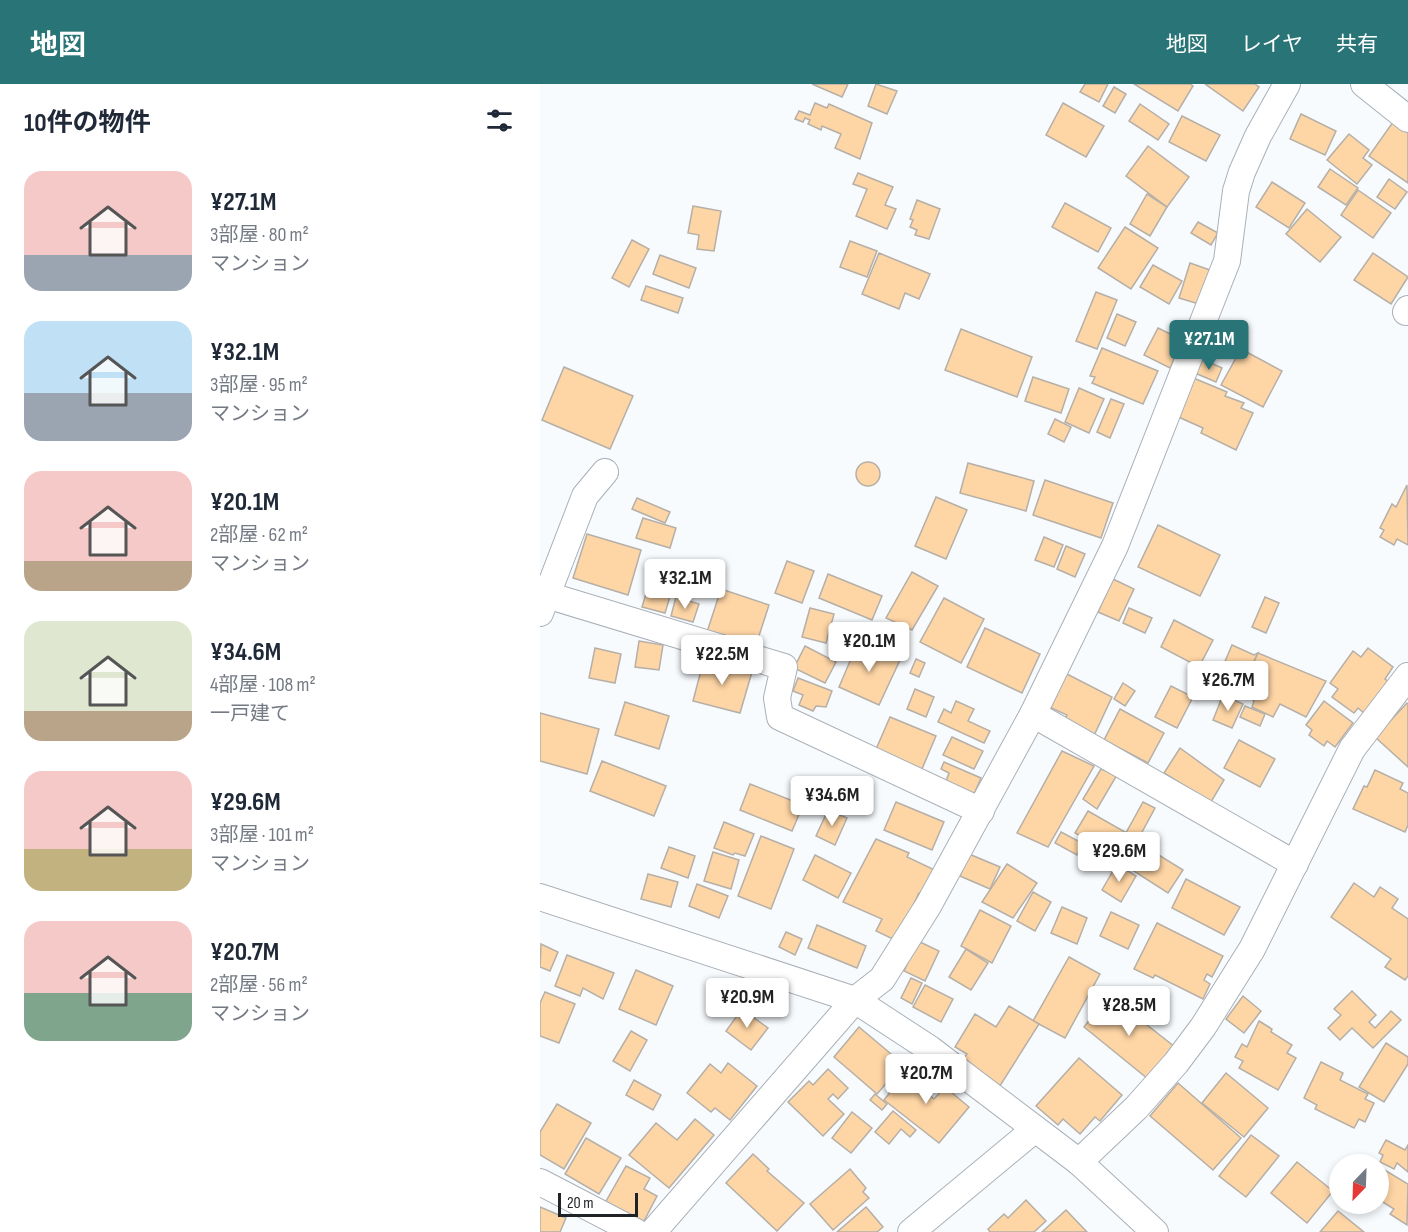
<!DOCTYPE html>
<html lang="ja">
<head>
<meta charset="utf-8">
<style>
  :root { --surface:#fff; --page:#f2f2f3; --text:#1f2937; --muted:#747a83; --accent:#297476 }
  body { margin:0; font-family:"Sofia Sans Condensed","Noto Sans JP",sans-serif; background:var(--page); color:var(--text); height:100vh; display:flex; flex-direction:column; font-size:22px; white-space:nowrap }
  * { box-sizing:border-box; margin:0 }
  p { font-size:20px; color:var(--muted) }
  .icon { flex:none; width:33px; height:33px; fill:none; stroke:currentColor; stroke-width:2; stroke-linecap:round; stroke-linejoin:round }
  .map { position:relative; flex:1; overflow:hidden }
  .details { display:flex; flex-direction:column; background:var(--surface); width:540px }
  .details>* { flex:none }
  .needle { width:39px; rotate:203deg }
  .controls { position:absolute; left:789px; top:1070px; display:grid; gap:12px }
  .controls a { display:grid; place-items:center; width:60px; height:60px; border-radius:50%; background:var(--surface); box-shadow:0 3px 9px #0003; font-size:30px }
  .scale { position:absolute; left:18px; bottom:15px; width:80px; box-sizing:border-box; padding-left:6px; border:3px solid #202326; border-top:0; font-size:16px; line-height:21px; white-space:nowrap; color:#202326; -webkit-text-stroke:4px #fff; paint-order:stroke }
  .price { position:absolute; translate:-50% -51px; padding:0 14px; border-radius:6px; background:#fff; color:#222; font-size:20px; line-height:39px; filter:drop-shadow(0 2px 3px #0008) }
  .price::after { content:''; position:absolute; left:50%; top:36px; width:18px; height:14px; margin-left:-9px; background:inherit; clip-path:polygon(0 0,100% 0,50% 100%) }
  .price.current { background:var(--accent); color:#fff }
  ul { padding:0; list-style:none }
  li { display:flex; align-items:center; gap:18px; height:150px; padding:0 24px }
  li span { display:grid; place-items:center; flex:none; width:168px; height:120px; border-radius:18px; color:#555 }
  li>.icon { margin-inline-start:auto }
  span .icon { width:72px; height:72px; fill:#fffc; stroke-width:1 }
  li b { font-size:26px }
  h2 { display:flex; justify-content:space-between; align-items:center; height:72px; padding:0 24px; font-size:26px }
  header { display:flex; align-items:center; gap:36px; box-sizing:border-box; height:84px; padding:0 30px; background:var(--accent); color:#fff }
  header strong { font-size:28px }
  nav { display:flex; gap:33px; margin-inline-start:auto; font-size:21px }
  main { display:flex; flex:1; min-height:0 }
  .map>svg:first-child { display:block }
</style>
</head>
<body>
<header>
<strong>地図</strong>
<nav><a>地図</a><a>レイヤ</a><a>共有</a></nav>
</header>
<main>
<section class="details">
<h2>10件の物件<svg class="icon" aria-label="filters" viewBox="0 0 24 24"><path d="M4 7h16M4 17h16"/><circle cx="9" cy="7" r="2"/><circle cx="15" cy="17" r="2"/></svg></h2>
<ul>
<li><span style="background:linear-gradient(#f6c9c9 70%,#9aa5b1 0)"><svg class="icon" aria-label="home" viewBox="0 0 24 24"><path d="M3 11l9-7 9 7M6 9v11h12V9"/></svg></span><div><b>¥27.1M</b><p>3部屋 · 80 m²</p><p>マンション</p></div></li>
<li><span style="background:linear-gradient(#bfe0f5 60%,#9aa5b1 0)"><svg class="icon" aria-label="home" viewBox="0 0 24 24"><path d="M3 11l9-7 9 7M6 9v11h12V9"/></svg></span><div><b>¥32.1M</b><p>3部屋 · 95 m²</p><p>マンション</p></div></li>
<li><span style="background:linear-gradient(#f6c9c9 75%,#b9a48a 0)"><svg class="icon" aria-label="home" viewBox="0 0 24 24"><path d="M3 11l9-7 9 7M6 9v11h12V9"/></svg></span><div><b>¥20.1M</b><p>2部屋 · 62 m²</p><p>マンション</p></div></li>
<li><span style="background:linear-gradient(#dfe7d0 75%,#b9a48a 0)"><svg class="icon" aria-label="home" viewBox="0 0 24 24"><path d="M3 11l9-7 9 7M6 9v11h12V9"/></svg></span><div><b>¥34.6M</b><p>4部屋 · 108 m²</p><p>一戸建て</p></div></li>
<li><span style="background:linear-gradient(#f6c9c9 65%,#c2b280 0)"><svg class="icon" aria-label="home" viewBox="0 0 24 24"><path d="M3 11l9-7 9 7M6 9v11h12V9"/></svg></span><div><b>¥29.6M</b><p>3部屋 · 101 m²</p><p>マンション</p></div></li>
<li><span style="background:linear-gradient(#f6c9c9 60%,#7fa58c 0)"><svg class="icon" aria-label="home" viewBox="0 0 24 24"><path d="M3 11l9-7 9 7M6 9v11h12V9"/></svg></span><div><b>¥20.7M</b><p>2部屋 · 56 m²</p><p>マンション</p></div></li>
</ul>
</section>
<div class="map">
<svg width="868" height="1148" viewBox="0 0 868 1148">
  <rect width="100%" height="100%" fill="#f8fbfe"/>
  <g fill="#fed5a5" stroke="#b5afa7" stroke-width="1.5">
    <polygon points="272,0 308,0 302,13"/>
    <polygon points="336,0 357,7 347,30 328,22"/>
    <polygon points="545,0 568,0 559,18 540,8"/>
    <polygon points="594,0 650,0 653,2 638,27"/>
    <polygon points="665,0 715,0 719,3 703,27"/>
    <polygon points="574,3 586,10 575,29 563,22"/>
    <polygon points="275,19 287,24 289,20 332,39 320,75 295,64 301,50 282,42 281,46 268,40 270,36 265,34 263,38 255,35 259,27 270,31"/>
    <polygon points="523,19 564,42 546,73 506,51"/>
    <polygon points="600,20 629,40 618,56 589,37"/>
    <polygon points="761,30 796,47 785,71 750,55"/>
    <polygon points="642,32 680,51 666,77 629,58"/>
    <polygon points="853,38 868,49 868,99 829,72"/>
    <polygon points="809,50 829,66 823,74 832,81 817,100 787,76"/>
    <polygon points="608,62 649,93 627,123 586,92"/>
    <polygon points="790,85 818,104 806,121 778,103"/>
    <polygon points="318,89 353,103 345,121 356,125 347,145 316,132 327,105 313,100"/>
    <polygon points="849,95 867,108 855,125 837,113"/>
    <polygon points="732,98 765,119 749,144 716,123"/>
    <polygon points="818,106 851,129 833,154 801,131"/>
    <polygon points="607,110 627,123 610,152 590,140"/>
    <polygon points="377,116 400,125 389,155 375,151 377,146 370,143 373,136 370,135"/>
    <polygon points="525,119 571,144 558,168 512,143"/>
    <polygon points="153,122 181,127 174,167 157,165 159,151 148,149"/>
    <polygon points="767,125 801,153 780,178 746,150"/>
    <polygon points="658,138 678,149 671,161 651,149"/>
    <polygon points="585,143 618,164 591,205 558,184"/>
    <polygon points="92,156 109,165 89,203 72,194"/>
    <polygon points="310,157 337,167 327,193 300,183"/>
    <polygon points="339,169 390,190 379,215 365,209 359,225 322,210"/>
    <polygon points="833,169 868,193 851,220 814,196"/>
    <polygon points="120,171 156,184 149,204 113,190"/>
    <polygon points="650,179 670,186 659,220 639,214"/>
    <polygon points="613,181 642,197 629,220 600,203"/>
    <polygon points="106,202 143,214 138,229 101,216"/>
    <polygon points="556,208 577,216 557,265 536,257"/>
    <polygon points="577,230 596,238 585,262 567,254"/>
    <polygon points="618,244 643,256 630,284 604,271"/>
    <polygon points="421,245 492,273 477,313 405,286"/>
    <polygon points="562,264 618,287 603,320 552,299 555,293 550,292"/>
    <polygon points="701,265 742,287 723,323 681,301"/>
    <polygon points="662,275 682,284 676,298 655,289"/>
    <polygon points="24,283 93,312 70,365 2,336"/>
    <polygon points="493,293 529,305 521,329 485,317"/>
    <polygon points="651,293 687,308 685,312 704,319 701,324 713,329 696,366 661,349 663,344 634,331"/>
    <polygon points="539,304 564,315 549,349 525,338"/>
    <polygon points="571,315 584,320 570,354 557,348"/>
    <polygon points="515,335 531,343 524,358 508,350"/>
    <circle cx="328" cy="390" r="12"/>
    <polygon points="428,379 494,397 486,427 420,409"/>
    <polygon points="505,396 573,419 561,454 493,431"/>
    <polygon points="867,401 868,461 857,455 854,461 840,453 844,446 840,444 852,420 856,423"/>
    <polygon points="396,413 427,426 406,475 375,462"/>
    <polygon points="97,414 130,428 125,439 92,425"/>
    <polygon points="103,434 136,444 130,464 96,454"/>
    <polygon points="618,441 680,471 660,512 598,483"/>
    <polygon points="47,450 101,466 88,511 33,494"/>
    <polygon points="504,453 523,461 514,483 495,476"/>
    <polygon points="526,462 545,470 535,493 517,485"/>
    <polygon points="247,477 274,487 262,519 235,509"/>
    <polygon points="372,488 398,502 372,546 346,534"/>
    <polygon points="112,490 135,496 125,529 102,523"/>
    <polygon points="288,490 342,512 332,536 279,514"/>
    <polygon points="573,495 594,505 579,537 558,528"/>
    <polygon points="181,505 229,521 215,564 167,548"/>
    <polygon points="136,513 159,520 153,538 131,532"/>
    <polygon points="725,513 739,519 726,549 712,543"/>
    <polygon points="404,514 444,535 421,579 380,558"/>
    <polygon points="270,524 294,530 286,559 262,553"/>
    <polygon points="589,524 612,534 605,549 583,539"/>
    <polygon points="634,536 673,556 659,583 621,563"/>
    <polygon points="445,544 500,570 482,609 427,583"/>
    <polygon points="319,556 360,576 339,621 299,603"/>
    <polygon points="99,557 123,561 119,586 95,583"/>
    <polygon points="692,561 714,571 718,569 700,605 677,596"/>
    <polygon points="265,562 296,578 285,599 254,584"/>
    <polygon points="55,564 81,570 75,599 49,594"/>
    <polygon points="828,564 853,583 845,595 849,598 825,630 818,624 814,629 792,613 798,605 790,599 813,567 821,573"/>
    <polygon points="718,569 786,597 766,633 740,620 733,633 712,623 714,617 701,607"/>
    <polygon points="164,575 212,588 200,629 153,617"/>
    <polygon points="376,575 385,579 379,593 370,589"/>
    <polygon points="523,588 572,613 551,658 521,643 527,631 507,622"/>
    <polygon points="258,594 292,607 286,623 276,622 273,627 259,621 263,611 253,607"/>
    <polygon points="583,599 595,607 585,622 574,615"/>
    <polygon points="631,602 653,613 637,644 615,633"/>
    <polygon points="375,605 394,613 386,633 367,625"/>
    <polygon points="683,611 703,620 692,644 673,636"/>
    <polygon points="416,617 434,625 428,637 450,647 444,659 398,638 404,625 411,629"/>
    <polygon points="784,617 813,639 795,663 787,657 784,662 769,651 772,646 766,641"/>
    <polygon points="85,618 129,632 119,665 75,651"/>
    <polygon points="867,619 868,620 868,683 835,653"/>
    <polygon points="705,622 725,630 720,642 700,633"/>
    <polygon points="580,625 624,649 608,679 564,656"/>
    <polygon points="0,629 59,645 47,690 0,677"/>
    <polygon points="350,633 396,652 379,692 333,672"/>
    <polygon points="412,653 443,667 434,685 403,671"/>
    <polygon points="699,656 735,675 720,703 684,684"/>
    <polygon points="640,664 684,696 671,718 624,689"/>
    <polygon points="522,667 554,682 508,763 477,749"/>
    <polygon points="62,677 126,702 114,732 50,707"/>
    <polygon points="404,678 441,694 431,717 398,693 406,697 409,689 401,685"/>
    <polygon points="561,685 577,691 557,725 543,715"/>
    <polygon points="835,686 863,699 860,705 868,709 868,741 865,748 813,725 824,702 827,703"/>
    <polygon points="210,700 263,721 252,747 200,726"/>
    <polygon points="356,718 404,738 392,766 344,746"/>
    <polygon points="603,718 615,724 588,774 576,767"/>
    <polygon points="288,726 307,734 295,761 276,752"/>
    <polygon points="548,727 585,748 573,770 535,749"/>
    <polygon points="184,738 214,750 205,772 195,769 193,771 174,764"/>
    <polygon points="521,748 542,759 537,771 515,759"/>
    <polygon points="221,752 254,765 231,825 198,812"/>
    <polygon points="336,755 369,769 367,773 397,787 386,812 379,809 365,839 361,859 336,847 342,835 303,818"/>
    <polygon points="601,760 643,786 628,809 586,782"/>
    <polygon points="129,763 155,772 148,794 121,784"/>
    <polygon points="173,768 199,776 191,805 164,797"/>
    <polygon points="429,770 460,783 450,805 420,792"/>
    <polygon points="275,771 311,789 298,814 263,796"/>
    <polygon points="467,780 497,799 473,834 442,818"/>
    <polygon points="577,780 596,792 581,818 562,806"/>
    <polygon points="108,790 138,798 131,823 101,815"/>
    <polygon points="646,795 700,823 684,851 632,824"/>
    <polygon points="814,799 834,813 840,803 858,815 852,824 868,835 868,892 865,896 845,883 851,875 791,833"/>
    <polygon points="157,800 188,812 179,834 149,822"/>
    <polygon points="493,808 511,818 495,847 477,837"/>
    <polygon points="522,823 547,834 537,860 511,849"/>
    <polygon points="440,826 471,842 452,879 421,862"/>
    <polygon points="571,828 599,841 588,865 560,852"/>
    <polygon points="617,839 683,872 672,893 667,890 664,896 670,900 663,915 615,891 613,894 594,885"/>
    <polygon points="277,841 326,862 317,884 268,864"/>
    <polygon points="246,848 262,855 255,871 239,863"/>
    <polygon points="378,857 399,867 385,897 364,887"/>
    <polygon points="1,860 18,868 10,887 0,883"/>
    <polygon points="426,865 448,879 431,906 409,893"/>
    <polygon points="27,871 74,889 63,915 43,904 40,912 15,902"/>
    <polygon points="529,873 560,890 525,954 493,937"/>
    <polygon points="96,886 133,902 116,941 79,925"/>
    <polygon points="371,894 382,899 372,920 361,914"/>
    <polygon points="385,901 413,915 401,938 373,923"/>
    <polygon points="812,907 836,931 829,938 835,944 851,927 861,936 833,964 812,944 800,956 788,944 801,931 794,925"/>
    <polygon points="5,908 35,920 19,959 0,952 0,919"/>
    <polygon points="569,911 635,963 608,995 544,943"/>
    <polygon points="703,912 721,927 704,949 686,935"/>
    <polygon points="469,922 499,940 458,1005 430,988 434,982 423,975 427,970 415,963 435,930 456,943"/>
    <polygon points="202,925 228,944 211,966 186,947"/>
    <polygon points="719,937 732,945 731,948 752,961 747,969 756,974 738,1006 699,984 703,977 695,973 702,960 707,963"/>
    <polygon points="319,943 363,980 337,1010 294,973"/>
    <polygon points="91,947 107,956 90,987 73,977"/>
    <polygon points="846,959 868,973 868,980 844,1018 819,1003"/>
    <polygon points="539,974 582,1011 560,1037 555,1033 540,1050 523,1035 518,1041 496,1022"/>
    <polygon points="781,978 803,989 800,996 828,1010 825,1015 834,1019 825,1038 819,1035 814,1044 775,1025 777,1021 764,1014"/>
    <polygon points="188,979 217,1002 190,1036 175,1024 171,1028 147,1009 170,980 181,989"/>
    <polygon points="373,980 388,992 379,1002 394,1015 405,1003 429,1023 399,1059 344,1016"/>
    <polygon points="288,985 308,1004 298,1015 293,1010 288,1015 304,1030 283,1052 248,1018 269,997 273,1001"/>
    <polygon points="686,989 728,1024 704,1053 662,1019"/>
    <polygon points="94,996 121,1011 113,1026 86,1011"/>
    <polygon points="638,999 701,1054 673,1086 610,1032"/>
    <polygon points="335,1010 347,1020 342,1026 330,1016"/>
    <polygon points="17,1020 51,1039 24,1085 0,1071 0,1048"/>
    <polygon points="353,1027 376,1046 370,1053 361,1045 349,1060 335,1048"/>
    <polygon points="312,1028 332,1044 311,1069 292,1054"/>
    <polygon points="155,1035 174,1051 129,1104 89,1071 116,1039 137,1056"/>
    <polygon points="711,1051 739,1072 706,1113 679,1092"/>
    <polygon points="46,1054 81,1074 59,1110 25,1090"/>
    <polygon points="846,1056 865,1066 868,1061 868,1088 857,1079 854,1085 840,1078 843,1071 839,1069"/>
    <polygon points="213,1070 229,1085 227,1087 264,1119 237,1147 186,1099"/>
    <polygon points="757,1078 793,1107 767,1139 731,1109"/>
    <polygon points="86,1082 110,1094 104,1105 117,1112 103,1139 65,1119"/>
    <polygon points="838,1082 868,1100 867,1141 850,1130 854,1125 838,1115"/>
    <polygon points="310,1085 326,1104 323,1108 329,1114 293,1146 270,1120"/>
    <polygon points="486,1116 506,1137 494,1148 450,1148 448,1145 464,1130 468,1134"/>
    <polygon points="0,1123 26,1134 20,1148 0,1148"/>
    <polygon points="326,1123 343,1143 337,1148 297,1148"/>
    <polygon points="526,1126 547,1148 502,1148"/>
    <polygon points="798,1127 824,1148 780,1148"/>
  </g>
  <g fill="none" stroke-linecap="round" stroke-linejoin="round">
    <g stroke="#a9b0b7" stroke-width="28">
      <g id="minor">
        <polyline points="824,0 868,35"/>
        <polyline points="866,228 868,225"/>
        <polyline points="0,509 244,583 237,614 240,633 441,727"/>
        <polyline points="0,529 45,412 65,388"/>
        <polyline points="493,630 755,780"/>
        <polyline points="0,813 315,916 390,965 539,1078 615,1148"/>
        <polyline points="539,1078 596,1024 636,979 663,943 712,865 812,665 868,592"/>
        <polyline points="0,1098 96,1148"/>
        <polyline points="113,1148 315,916 342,895 388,822 493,630 575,462 687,177 696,107 702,88 718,52 747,0"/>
        <polyline points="371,1148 495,1045"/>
      </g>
    </g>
    <use href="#minor" stroke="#fff" stroke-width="26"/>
  </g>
</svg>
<div class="controls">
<a><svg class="needle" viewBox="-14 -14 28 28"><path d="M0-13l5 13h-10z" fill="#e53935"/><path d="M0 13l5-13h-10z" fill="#747a83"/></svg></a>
</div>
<div class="scale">20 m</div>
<b class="price current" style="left:669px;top:287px">¥27.1M</b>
<b class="price" style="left:145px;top:526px">¥32.1M</b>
<b class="price" style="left:329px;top:589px">¥20.1M</b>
<b class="price" style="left:182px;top:602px">¥22.5M</b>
<b class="price" style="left:688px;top:628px">¥26.7M</b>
<b class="price" style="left:292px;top:743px">¥34.6M</b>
<b class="price" style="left:579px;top:799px">¥29.6M</b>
<b class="price" style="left:207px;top:945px">¥20.9M</b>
<b class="price" style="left:589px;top:953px">¥28.5M</b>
<b class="price" style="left:386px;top:1021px">¥20.7M</b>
</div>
</main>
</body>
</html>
